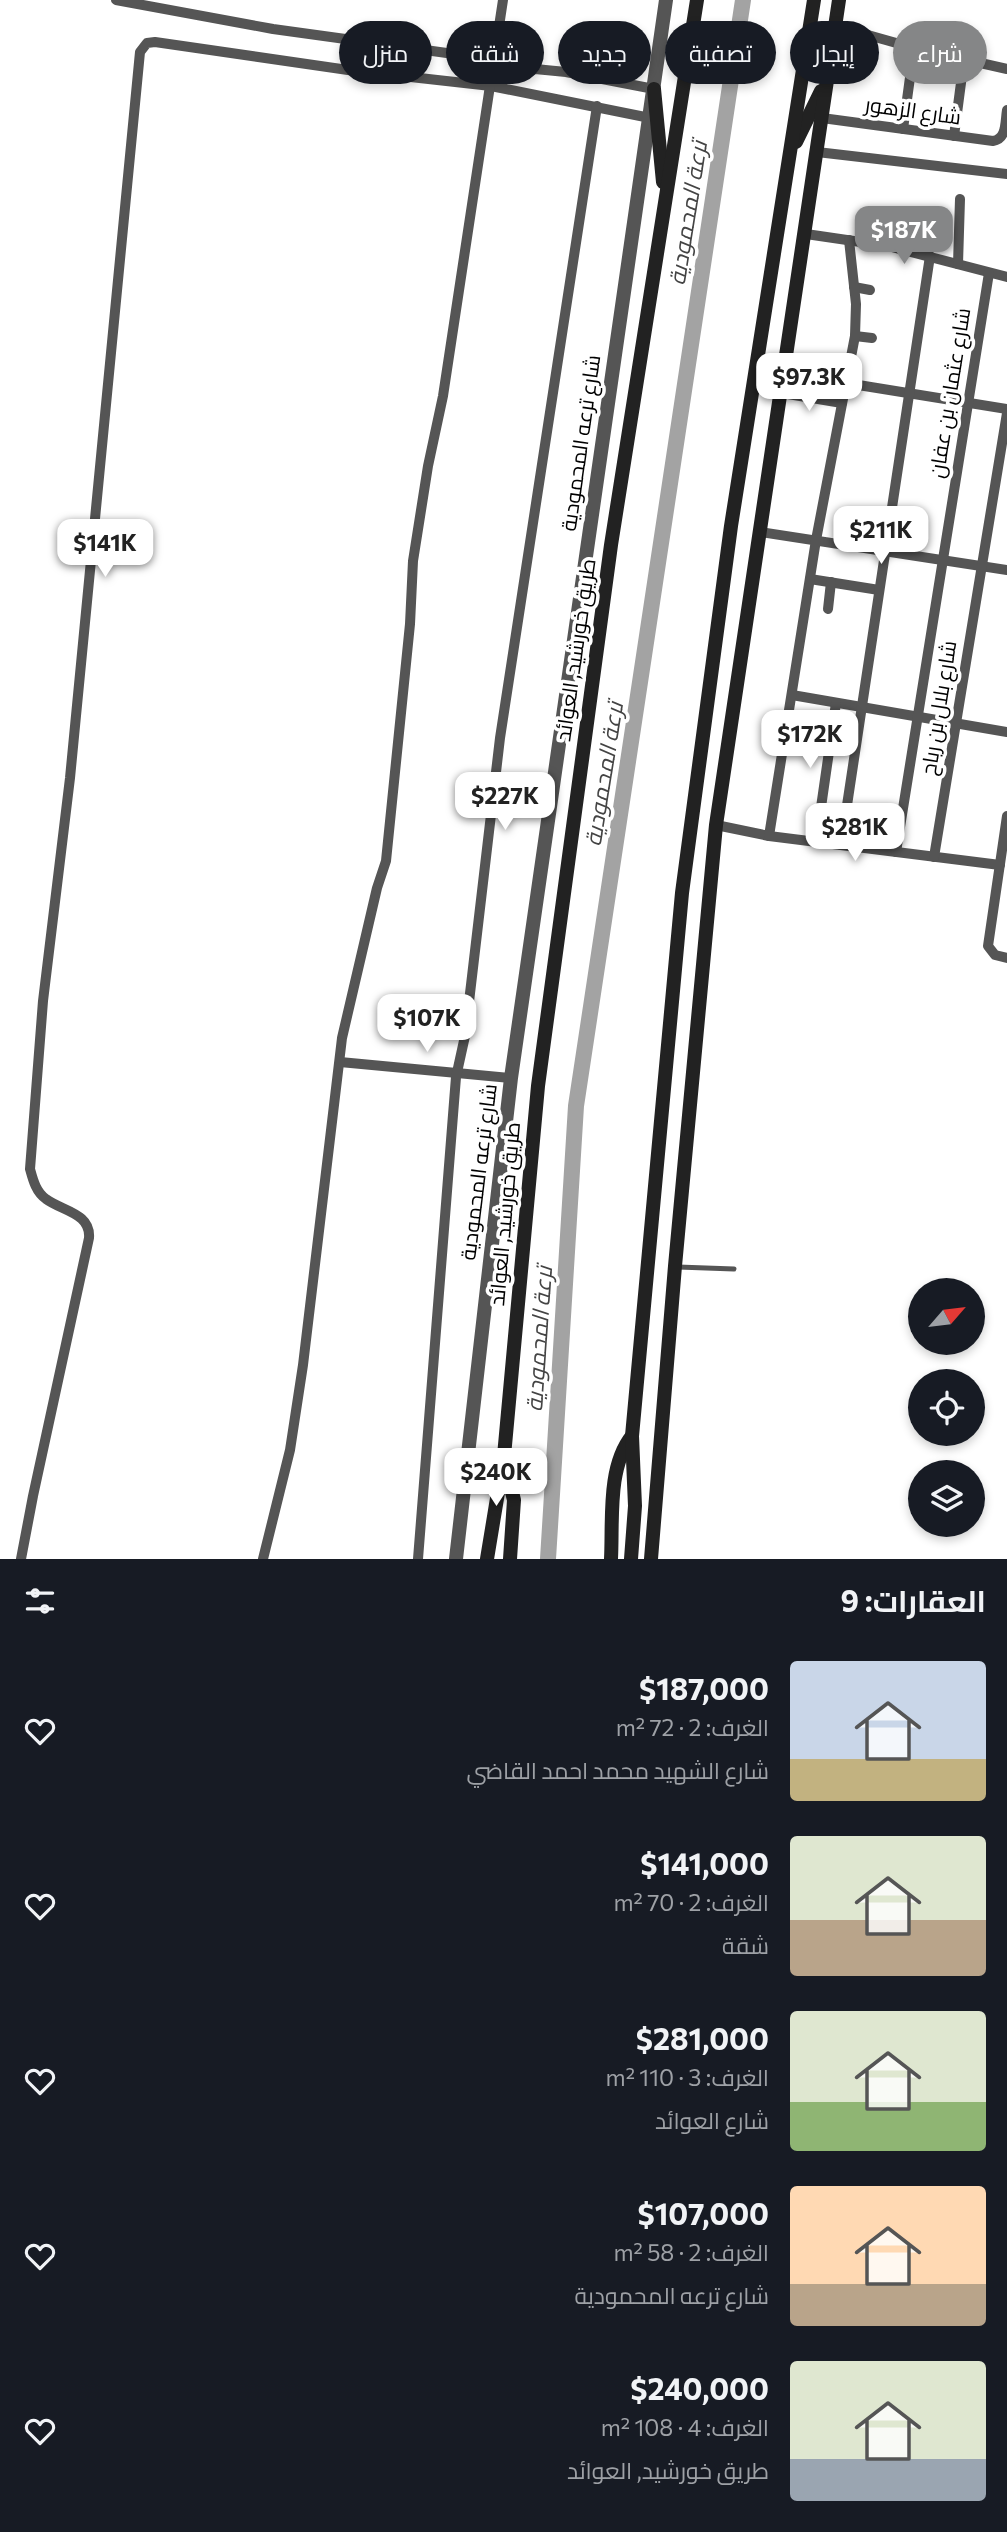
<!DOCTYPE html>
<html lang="ar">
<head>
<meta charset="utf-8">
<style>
  :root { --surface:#171b24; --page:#20242c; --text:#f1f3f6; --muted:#9ea1a6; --accent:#858687 }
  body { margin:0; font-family:Commissioner,Cairo,sans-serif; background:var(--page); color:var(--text); direction:rtl; height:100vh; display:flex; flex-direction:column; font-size:26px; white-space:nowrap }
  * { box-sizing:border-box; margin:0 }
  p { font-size:23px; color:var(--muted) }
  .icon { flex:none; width:38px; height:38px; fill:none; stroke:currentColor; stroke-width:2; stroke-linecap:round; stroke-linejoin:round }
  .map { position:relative; height:1559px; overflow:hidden; direction:ltr }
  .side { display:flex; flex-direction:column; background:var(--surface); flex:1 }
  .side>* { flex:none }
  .banner { position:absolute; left:21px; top:21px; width:966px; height:63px; direction:rtl; display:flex; gap:14px }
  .needle { width:46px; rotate:62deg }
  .buttons { position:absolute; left:908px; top:1278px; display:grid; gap:14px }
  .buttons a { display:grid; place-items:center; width:77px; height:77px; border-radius:50%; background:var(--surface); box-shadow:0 4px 10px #0003; font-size:35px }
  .price { position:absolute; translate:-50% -60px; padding:0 16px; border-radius:14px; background:#fff; color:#222; font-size:23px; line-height:46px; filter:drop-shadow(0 2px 4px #0008) }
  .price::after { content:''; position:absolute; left:50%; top:42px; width:21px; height:16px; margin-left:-10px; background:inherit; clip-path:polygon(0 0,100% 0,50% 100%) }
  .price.selected { background:var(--accent); color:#fff }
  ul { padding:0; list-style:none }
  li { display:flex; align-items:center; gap:21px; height:175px; padding:0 21px }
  li span { display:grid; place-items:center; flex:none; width:196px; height:140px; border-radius:7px; color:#555 }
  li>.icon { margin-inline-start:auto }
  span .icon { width:84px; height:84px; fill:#fffc; stroke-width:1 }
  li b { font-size:30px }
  h2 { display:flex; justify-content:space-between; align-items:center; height:84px; padding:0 21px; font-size:30px }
  .pill { padding:0 24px; border-radius:32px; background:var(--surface); box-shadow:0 4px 10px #0003; font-size:24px; line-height:63px }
  .pill.selected { background:var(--accent); color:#fff }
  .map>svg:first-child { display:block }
</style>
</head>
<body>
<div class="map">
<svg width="1007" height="1559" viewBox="0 0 1007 1559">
  <rect width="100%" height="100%" fill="#fff"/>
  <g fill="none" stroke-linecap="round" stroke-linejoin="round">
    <polyline stroke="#a3a3a3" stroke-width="16" points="548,1559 576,1106 743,0"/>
    <polyline stroke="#555" stroke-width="5" points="678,1267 734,1269"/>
    <g stroke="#555" stroke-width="10">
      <polyline points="116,0 273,29 454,54 503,70 535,69 566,72 654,89"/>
      <polyline points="836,26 914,48 1007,69"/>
      <path d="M 822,118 L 993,141 C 1007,139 1005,122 1007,110"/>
      <polyline points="903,129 914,48"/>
      <polyline points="954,136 964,60"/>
      <polyline points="817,152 1007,174"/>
      <polyline points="806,234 888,246 1007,277"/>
      <polyline points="958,264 960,199"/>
      <polyline points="854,287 870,290"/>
      <polyline points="855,336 872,338"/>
      <polyline points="846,383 1007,409"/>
      <polyline points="782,393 842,403"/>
      <polyline points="760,532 1007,570"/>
      <polyline points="810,579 879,590"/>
      <polyline points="828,609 831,582"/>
      <polyline points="792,695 1007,732"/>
      <polyline points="1007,816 988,946 995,955 1007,958"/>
      <polyline points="716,825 769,836 1000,865"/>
      <polyline points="769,836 816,540 855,336 856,304 849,240"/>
      <polyline points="816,842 836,703"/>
      <polyline points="841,845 930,256"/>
      <polyline points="896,852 989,273"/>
      <polyline points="934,857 1007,413"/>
      <polyline points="340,1062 511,1078"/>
      <path d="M 21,1559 L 33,1496 L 89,1238 C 91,1213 62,1211 46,1199 C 36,1192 33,1180 30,1169 L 43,1001 L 70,778 L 140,52 L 147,43 L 155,42 L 348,70 L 491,86 L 650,118"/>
      <polyline points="263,1559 290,1450 303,1365 342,1038 377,888 386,861 410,624 413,561 428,466 443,396 503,0"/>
      <polyline points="418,1559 456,1077 465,1036 500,738 597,106"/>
    </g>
    <polyline stroke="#555" stroke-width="14" points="456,1559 511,1078 666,0"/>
    <g stroke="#222" stroke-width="14">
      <polyline points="654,89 663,182"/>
      <polyline points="796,142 821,91"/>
      <polyline points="505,1464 514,1500 510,1559"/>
      <polyline points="487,1559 504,1456 538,1086 611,545 697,0"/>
      <path d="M 611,1559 C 613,1521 607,1467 632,1436"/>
      <polyline points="631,1559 635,1506 632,1436 682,893 731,526 814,0"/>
      <polyline points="651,1559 675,1266 716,825 839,0"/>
    </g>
  </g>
  <g text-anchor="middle" stroke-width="7" stroke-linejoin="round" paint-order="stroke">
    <g font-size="21" fill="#000" stroke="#fff">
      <text transform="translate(913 111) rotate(8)" y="7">شارع الزهور</text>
      <text transform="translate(950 393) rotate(-81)" y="7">شارع عثمان بن عفان</text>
      <text transform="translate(581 443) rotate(-82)" y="7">شارع ترعه المحمودية</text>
      <text transform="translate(576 650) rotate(-82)" y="7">طريق خورشيد, العوائد</text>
      <text transform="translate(939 708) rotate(-81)" y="7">شارع بلال بن رباح</text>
      <text transform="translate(479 1172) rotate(-83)" y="7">شارع ترعه المحمودية</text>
      <text transform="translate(505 1214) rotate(-85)" y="7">طريق خورشيد, العوائد</text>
    </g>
    <g font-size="23" font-style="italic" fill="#444" stroke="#fff">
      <text transform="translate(688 213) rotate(-81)" y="8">ترعة المحمودية</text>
      <text transform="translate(604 774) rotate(-81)" y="8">ترعة المحمودية</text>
      <text transform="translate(539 1339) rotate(-86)" y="8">ترعة المحمودية</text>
    </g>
  </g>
</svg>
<div class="buttons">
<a><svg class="needle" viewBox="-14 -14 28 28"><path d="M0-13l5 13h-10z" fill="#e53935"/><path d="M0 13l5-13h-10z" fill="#9ea1a6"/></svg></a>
<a><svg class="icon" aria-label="locate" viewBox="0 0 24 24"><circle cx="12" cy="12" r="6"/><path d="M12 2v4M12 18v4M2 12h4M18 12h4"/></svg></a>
<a><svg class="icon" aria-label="layers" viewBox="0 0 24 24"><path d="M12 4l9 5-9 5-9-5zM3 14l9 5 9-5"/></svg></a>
</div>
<b class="price selected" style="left:904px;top:266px">$187K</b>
<b class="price" style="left:809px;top:413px">$97.3K</b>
<b class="price" style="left:881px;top:566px">$211K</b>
<b class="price" style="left:105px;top:579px">$141K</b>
<b class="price" style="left:810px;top:770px">$172K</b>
<b class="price" style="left:505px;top:832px">$227K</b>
<b class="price" style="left:855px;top:863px">$281K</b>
<b class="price" style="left:427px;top:1054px">$107K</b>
<b class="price" style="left:496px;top:1508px">$240K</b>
<div class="banner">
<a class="pill selected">شراء</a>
<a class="pill">إيجار</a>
<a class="pill">تصفية</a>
<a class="pill">جديد</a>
<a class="pill">شقة</a>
<a class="pill">منزل</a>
</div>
</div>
<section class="side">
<h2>العقارات: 9<svg class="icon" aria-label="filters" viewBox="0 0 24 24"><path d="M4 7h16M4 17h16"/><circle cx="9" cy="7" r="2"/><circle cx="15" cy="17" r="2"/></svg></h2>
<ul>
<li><span style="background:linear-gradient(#c9d6e8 70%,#c2b280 0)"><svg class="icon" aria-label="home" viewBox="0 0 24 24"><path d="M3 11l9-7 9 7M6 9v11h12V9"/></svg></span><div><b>$187,000</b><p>الغرف: 2 · 72 m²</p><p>شارع الشهيد محمد احمد القاضي</p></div><svg class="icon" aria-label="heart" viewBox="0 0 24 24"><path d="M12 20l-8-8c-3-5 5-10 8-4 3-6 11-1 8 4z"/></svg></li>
<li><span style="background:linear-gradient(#dfe7d0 60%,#b9a48a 0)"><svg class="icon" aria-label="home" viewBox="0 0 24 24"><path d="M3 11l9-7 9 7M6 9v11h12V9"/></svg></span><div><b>$141,000</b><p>الغرف: 2 · 70 m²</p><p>شقة</p></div><svg class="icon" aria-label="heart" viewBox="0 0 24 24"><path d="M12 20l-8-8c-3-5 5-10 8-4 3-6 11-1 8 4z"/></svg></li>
<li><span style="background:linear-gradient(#dfe7d0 65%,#8fb573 0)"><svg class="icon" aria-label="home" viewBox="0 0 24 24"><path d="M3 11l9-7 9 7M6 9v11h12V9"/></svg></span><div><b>$281,000</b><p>الغرف: 3 · 110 m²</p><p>شارع العوائد</p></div><svg class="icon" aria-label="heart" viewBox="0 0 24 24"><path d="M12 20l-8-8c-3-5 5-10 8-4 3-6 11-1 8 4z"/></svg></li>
<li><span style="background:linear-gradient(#ffd9b3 70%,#b9a48a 0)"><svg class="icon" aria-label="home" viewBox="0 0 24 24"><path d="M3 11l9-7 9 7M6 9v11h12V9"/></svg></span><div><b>$107,000</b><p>الغرف: 2 · 58 m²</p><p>شارع ترعه المحمودية</p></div><svg class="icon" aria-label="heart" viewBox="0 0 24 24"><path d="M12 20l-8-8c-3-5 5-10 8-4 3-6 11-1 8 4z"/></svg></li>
<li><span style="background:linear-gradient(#dfe7d0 70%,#9aa5b1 0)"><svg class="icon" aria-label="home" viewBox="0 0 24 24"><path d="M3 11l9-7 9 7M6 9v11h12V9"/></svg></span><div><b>$240,000</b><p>الغرف: 4 · 108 m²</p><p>طريق خورشيد, العوائد</p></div><svg class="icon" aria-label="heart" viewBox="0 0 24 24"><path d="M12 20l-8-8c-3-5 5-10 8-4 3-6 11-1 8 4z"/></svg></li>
</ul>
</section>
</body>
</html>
